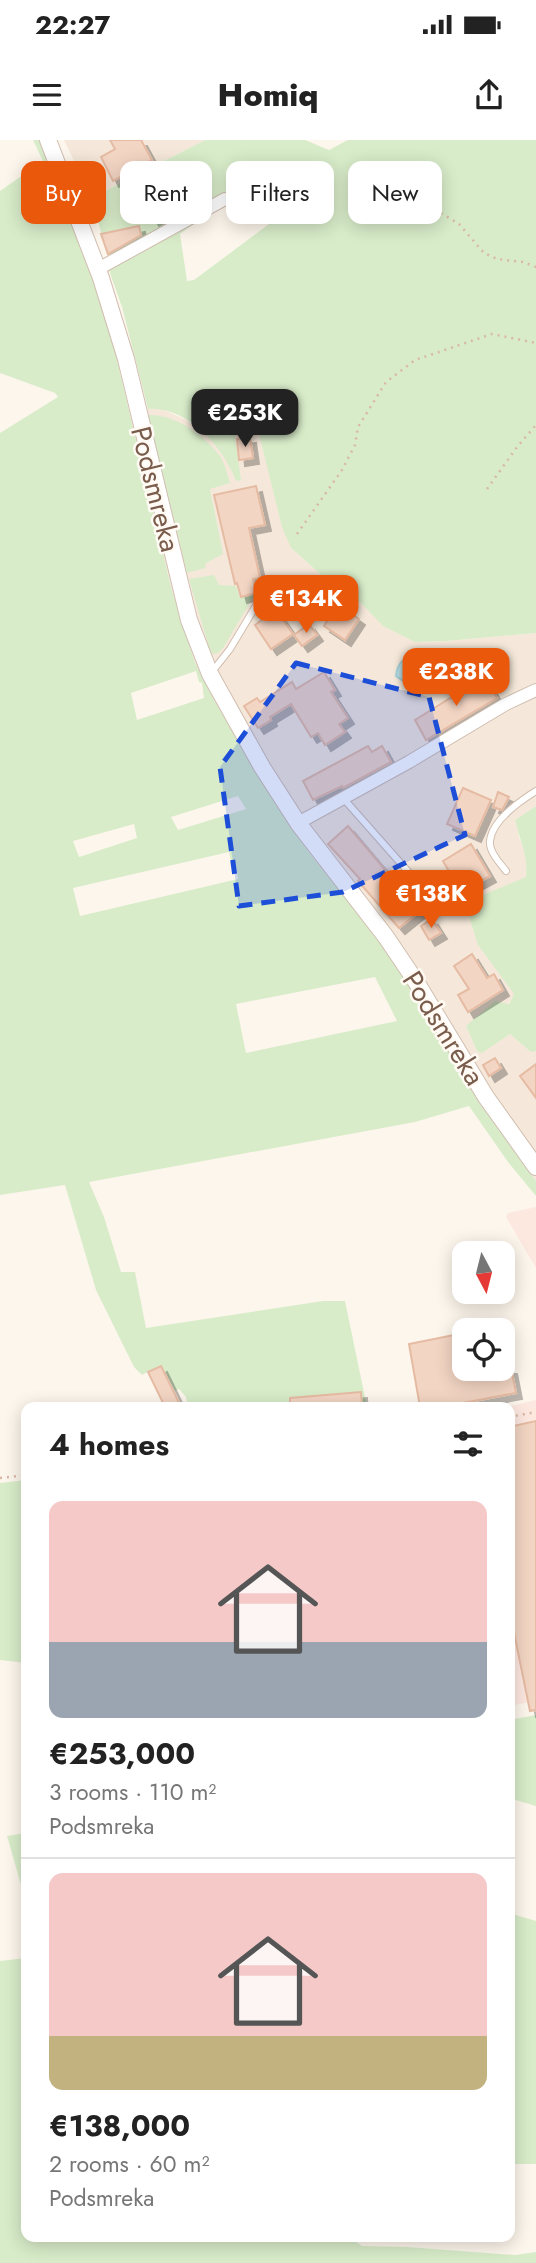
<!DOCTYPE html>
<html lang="en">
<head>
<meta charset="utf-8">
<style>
  :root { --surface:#fff; --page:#f6f6f6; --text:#222; --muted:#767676; --line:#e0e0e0; --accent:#ea580c }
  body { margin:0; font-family:Jost,sans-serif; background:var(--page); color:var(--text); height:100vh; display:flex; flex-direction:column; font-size:26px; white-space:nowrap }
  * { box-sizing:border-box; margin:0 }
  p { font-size:23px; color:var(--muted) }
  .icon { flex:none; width:38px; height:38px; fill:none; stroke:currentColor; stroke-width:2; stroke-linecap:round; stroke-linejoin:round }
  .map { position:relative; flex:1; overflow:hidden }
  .details { position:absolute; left:21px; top:1262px; width:494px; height:840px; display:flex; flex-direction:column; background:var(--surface); border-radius:14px; box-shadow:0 4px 18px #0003 }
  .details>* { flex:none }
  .guide { position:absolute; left:21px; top:21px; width:495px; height:63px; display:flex; gap:14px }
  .needle { width:46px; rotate:173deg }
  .tools { position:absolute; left:452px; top:1101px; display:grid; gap:14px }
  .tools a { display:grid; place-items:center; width:63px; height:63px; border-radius:14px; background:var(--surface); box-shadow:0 4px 18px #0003; font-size:35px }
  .price { position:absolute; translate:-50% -60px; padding:0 16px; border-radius:14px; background:var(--accent); color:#fff; font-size:23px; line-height:46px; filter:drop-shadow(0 2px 4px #0008) }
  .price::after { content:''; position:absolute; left:50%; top:42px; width:21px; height:16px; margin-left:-10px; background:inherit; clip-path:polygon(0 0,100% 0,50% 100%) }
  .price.on { background:#222; color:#fff }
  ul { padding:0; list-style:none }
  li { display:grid; align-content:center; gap:14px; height:371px; padding:0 28px }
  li+li { border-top:2px solid var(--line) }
  li span { display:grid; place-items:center; height:217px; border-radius:14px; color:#555 }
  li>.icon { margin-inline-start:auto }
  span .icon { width:126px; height:126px; fill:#fffc; stroke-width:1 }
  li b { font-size:30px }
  h2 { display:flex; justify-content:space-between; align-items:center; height:84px; padding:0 28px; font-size:30px }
  .chip { padding:0 24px; border-radius:14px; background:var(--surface); box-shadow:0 4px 18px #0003; font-size:24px; line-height:63px }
  .chip.on { background:var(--accent); color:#fff }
  .status { display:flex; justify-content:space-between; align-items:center; height:49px; padding:0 35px; background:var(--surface); direction:ltr }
  .status svg { height:19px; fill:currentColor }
  header { display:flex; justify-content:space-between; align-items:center; height:91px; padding:0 28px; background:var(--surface); font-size:32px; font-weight:800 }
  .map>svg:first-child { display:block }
</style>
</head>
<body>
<div class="status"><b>22:27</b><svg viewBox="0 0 49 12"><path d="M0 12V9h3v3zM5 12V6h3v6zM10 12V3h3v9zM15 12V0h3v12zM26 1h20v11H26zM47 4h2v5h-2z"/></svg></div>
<header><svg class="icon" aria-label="menu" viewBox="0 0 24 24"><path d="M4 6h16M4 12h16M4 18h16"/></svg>Homiq<svg class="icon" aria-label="share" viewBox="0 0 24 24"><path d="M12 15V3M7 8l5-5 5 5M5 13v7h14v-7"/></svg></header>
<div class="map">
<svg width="536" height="2123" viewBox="0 0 536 2123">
  <defs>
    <filter id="shadow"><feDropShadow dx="6" dy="6" stdDeviation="0" flood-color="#0004"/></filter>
  </defs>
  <rect width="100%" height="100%" fill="#fdf6ec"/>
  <g fill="#f5e8da">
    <polygon points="64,0 205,0 92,58"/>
    <polygon points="160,268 186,280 202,292 258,290 291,408 336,448 361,463 384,486 415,502 446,501 536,493 536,666 515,680 519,697 527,716 526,737 478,805 515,854 508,864 466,886 477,911 483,912 510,894 531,911 536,911 536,1041 481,963 442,898 317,721 307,710 260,638 214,560 195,522 172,451 129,270"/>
  </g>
  <g fill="#fde8e0">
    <polygon points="536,1067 536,1128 506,1077 508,1073"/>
    <polygon points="536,1260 536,1561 509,1566 509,1267 507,1267"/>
  </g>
  <g fill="#d8ecc9" fill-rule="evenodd">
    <path d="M 33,0 L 40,0 L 82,104 L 111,195 L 172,451 L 195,522 L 214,560 L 260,638 L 307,710 L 393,818 L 481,963 L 536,1041 L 536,1056 L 508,1022 L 469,966 L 415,982 L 89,1042 L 104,1077 L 121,1132 L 135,1132 L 146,1188 L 323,1161 L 345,1161 L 367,1267 L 188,1267 L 186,1257 L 179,1249 L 175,1251 L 161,1225 L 142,1235 L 134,1227 L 96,1150 L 65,1045 L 0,1055 L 0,293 L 58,257 L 55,253 L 0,233 L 0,51 L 43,21 ZM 196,531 L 199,542 L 202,543 L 204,558 L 137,580 L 131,553 ZM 238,656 L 246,669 L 178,690 L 171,677 ZM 134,684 L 137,698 L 79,717 L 73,701 ZM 229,712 L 232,725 L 236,725 L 238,739 L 80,776 L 73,748 ZM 375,837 L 397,881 L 246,913 L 236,864 Z"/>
    <path d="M 205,0 L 305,0 L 329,10 L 348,0 L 536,0 L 536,493 L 446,501 L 415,502 L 383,486 L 361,463 L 336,448 L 291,408 L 282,387 L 258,290 L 234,291 L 241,340 L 236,341 C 224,308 187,266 148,269 L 122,167 L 109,130 L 115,126 L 111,117 L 107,115 L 92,58 ZM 279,23 L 288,70 L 194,140 L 187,141 L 180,94 Z"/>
    <path d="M 148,275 C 175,274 203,294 220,316 C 225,323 227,334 230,343 L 210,349 L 223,414 L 206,423 L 205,428 L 187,433 Z"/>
    <polygon points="214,435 219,445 236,446 240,458 255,454 223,508 218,513 211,514 189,439"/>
    <path d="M 536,666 L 536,911 L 531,912 L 510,894 L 482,913 L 477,911 L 466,886 L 495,861 L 509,864 L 514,854 L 478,805 L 468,773 L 478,757 L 526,737 C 528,712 520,703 515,680 Z"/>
    <polygon points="26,1340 26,1523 0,1520 0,1343"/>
    <polygon points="536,1575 536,1666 509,1658 509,1580"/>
    <polygon points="26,1693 26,1762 7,1696"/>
    <polygon points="509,1773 536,1781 536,2024 509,2024"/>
    <polygon points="26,1818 26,2096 354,2097 354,2100 362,2106 407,2107 515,2115 536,2112 536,2123 0,2123 0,1821"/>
  </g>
  <path fill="#bfe3e8" stroke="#a5d3da" stroke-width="2" d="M 417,515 L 422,519 L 425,524 L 423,532 L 420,533 L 414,528 L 410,531 L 411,539 L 406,543 L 396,536 C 397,523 405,516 417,515 Z"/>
  <g fill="#f3d5c3" stroke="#e6bba3" stroke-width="2" filter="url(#shadow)">
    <polygon points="110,0 141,0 152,20 113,41 101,17 115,9"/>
    <polygon points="168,44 180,66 153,80 141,58"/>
    <polygon points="139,86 141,95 108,114 101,94"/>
    <polygon points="250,297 253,318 239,320 237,299"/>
    <polygon points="256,346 265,385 249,388 260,438 253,439 256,453 241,457 237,443 235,444 214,355"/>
    <polygon points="338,464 359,479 345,500 324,486"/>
    <polygon points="276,470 293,494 271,509 255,485"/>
    <polygon points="309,484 317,495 302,506 294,495"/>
    <polygon points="324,532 335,550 331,552 348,578 339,584 345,592 325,605 318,593 311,597 291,564 270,577 271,580 258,588 244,566 257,558 260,562 292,542 296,549"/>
    <polygon points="484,537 497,558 426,600 415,580"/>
    <polygon points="368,606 372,612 382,606 391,622 343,648 342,646 313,660 303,641"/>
    <polygon points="463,648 491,660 475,696 447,684"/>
    <polygon points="498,652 509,657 502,670 493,667"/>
    <polygon points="348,686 420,771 399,788 358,741 360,739 328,704"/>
    <polygon points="471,704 490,736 461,752 443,721"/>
    <polygon points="432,779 441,793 429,800 421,786"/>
    <polygon points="472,814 487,838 494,834 503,850 468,872 458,855 469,849 454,826"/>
    <polygon points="495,918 501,928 489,936 483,925"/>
    <polygon points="536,924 536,958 520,936"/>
    <polygon points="464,1193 464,1228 511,1228 516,1253 442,1267 420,1267 409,1204"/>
    <polygon points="161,1226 181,1267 165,1267 148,1232"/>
    <polygon points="361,1252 362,1267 290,1267 290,1258"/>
    <polygon points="536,1281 536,1570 530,1571 509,1468 509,1287"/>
  </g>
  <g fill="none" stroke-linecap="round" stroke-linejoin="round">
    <g stroke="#d1beb0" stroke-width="8">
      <g id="service">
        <polyline points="211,533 230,509 272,439"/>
        <polyline points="343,658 427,753"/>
        <path d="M 506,731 C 500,723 489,712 490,701 C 492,680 520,661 536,651"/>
      </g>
    </g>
    <g stroke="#d1beb0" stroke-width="14">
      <g id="minor">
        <polyline points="98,129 225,59"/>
        <polyline points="298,683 409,622 506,564 536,550"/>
      </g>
    </g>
    <g stroke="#d1beb0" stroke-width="18">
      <polyline id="tertiary" points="48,0 101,138 126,219 189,480 210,534 262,627 298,683 386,797 415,840 486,957 536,1027"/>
    </g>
    <g stroke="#d9b8a5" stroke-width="2.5" stroke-dasharray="2 5" stroke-linecap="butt">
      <polyline points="393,44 459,84 484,113 497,119 523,122 536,127"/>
      <polyline points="487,349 517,307 536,285"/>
      <polyline points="297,394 342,330 355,305 358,287 386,242 415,220 492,194 536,203"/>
      <polyline points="509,1277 536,1272"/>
      <polyline points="0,1338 26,1335"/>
    </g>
    <use href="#service" stroke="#fff" stroke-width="6"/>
    <use href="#minor" stroke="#fff" stroke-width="12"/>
    <use href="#tertiary" stroke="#fff" stroke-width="16"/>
  </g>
  <path fill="#1d4ed8" fill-opacity="0.2" stroke="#1d4ed8" stroke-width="5" stroke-dasharray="14 9" stroke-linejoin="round" d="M 296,523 L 429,557 L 465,695 L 343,752 L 239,766 L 220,627 Z"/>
  <g text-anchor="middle" stroke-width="5" stroke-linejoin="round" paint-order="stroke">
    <g font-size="28" fill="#7a5c4d" stroke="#fffaf3">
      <text transform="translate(156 349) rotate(76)" y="10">Podsmreka</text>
      <text transform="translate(444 888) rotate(58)" y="10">Podsmreka</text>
    </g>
  </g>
</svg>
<div class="tools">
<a><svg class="needle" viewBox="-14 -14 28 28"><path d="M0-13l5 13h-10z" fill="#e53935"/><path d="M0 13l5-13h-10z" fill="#767676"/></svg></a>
<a><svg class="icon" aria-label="locate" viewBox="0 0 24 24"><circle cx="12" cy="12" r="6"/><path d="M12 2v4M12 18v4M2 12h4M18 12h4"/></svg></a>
</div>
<b class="price on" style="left:245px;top:309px">€253K</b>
<b class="price" style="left:306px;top:495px">€134K</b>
<b class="price" style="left:456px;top:568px">€238K</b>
<b class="price" style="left:431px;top:790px">€138K</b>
<div class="guide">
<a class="chip on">Buy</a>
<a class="chip">Rent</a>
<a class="chip">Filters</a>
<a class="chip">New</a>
</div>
<section class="details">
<h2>4 homes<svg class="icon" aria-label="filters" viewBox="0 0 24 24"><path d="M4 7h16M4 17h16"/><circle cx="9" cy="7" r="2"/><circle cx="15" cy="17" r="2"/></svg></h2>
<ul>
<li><span style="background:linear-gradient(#f6c9c9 65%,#9aa5b1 0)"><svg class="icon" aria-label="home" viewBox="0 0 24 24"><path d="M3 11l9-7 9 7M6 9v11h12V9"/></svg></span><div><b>€253,000</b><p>3 rooms · 110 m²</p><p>Podsmreka</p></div></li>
<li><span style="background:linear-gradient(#f6c9c9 75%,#c2b280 0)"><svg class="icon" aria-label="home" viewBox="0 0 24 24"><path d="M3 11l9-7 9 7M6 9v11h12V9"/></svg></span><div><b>€138,000</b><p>2 rooms · 60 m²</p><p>Podsmreka</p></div></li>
</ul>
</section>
</div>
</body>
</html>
